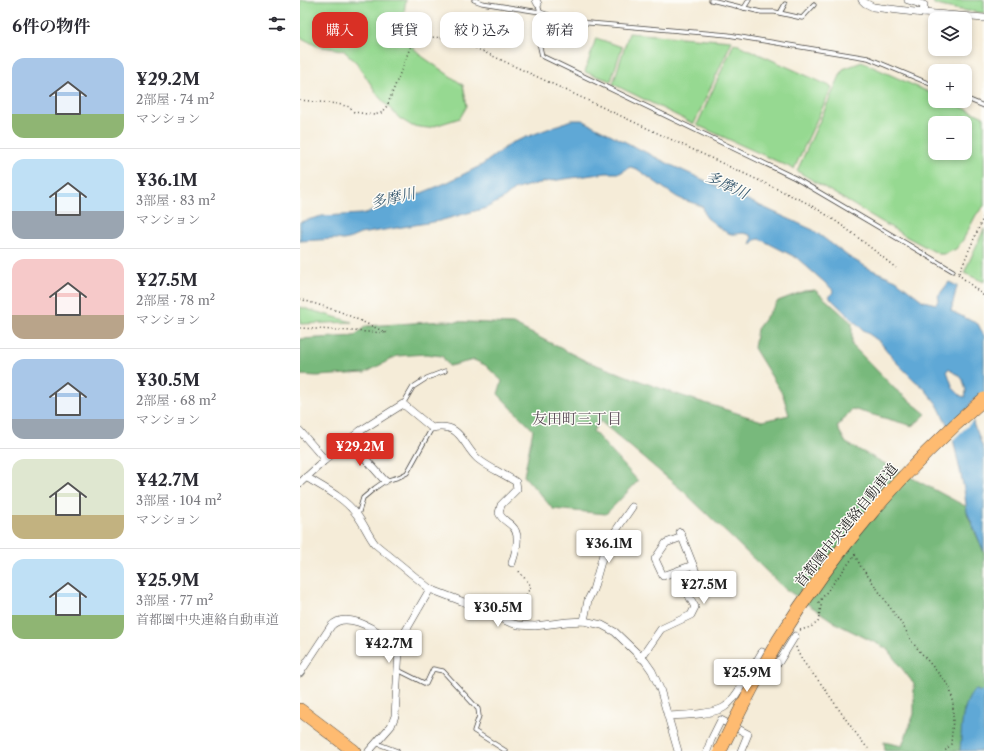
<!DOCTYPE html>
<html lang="ja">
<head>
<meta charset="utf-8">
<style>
  :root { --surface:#fff; --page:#f2f2f3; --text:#2b2b33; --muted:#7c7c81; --line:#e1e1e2; --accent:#d93025 }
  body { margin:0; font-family:"Libre Caslon Text","Noto Serif JP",serif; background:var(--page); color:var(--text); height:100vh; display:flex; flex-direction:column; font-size:15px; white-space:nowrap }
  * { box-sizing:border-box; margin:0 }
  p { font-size:13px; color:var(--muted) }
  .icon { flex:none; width:22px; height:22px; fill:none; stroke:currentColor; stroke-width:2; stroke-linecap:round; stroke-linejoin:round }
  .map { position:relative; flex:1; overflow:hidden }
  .drawer { display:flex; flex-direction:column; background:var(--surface); width:300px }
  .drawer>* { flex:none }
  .hud { position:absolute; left:12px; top:12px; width:380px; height:36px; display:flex; gap:8px }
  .buttons { position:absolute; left:628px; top:12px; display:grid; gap:8px }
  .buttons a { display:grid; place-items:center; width:44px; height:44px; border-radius:8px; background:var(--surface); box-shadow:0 2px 6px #0003; font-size:20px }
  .price { position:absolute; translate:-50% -34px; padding:0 9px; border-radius:4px; background:#fff; color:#222; font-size:13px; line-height:26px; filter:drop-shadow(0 1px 2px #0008) }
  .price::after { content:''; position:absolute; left:50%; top:24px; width:12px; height:9px; margin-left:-6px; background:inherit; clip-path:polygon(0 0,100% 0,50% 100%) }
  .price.current { background:var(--accent); color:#fff }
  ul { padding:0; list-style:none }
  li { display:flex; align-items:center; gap:12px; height:100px; padding:0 12px }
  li+li { border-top:1px solid var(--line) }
  li span { display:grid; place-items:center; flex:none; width:112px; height:80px; border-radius:12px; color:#555 }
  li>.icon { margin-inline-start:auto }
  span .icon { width:48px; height:48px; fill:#fffc; stroke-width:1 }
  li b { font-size:17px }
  h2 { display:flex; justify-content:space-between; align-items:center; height:48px; padding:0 12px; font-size:17px }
  .chip { padding:0 14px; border-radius:12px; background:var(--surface); box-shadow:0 2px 6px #0003; font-size:14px; line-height:36px }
  .chip.current { background:var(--accent); color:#fff }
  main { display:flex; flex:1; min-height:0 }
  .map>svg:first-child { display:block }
</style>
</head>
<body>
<main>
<section class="drawer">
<h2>6件の物件<svg class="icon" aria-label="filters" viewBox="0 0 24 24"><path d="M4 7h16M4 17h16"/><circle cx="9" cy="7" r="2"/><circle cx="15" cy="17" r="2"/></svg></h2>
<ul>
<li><span style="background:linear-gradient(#a9c7e8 70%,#8fb573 0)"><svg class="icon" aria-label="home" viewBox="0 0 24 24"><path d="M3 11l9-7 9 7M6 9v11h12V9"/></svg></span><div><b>¥29.2M</b><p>2部屋 · 74 m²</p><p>マンション</p></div></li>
<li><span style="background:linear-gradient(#bfe0f5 65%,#9aa5b1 0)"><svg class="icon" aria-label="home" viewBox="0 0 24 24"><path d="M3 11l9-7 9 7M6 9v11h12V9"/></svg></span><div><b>¥36.1M</b><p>3部屋 · 83 m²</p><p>マンション</p></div></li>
<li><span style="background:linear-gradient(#f6c9c9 70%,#b9a48a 0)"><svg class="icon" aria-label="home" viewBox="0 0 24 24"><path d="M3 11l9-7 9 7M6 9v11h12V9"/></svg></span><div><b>¥27.5M</b><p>2部屋 · 78 m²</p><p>マンション</p></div></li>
<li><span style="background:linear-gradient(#a9c7e8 75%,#9aa5b1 0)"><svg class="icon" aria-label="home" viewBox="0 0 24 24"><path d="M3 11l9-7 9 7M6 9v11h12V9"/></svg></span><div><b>¥30.5M</b><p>2部屋 · 68 m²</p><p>マンション</p></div></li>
<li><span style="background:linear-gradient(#dfe7d0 70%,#c2b280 0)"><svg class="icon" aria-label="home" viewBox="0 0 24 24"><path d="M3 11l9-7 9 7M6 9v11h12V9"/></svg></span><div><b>¥42.7M</b><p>3部屋 · 104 m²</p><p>マンション</p></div></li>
<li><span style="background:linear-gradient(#bfe0f5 70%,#8fb573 0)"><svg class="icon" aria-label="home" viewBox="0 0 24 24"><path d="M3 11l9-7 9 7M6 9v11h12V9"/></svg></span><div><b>¥25.9M</b><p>3部屋 · 77 m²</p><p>首都圏中央連絡自動車道</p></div></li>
</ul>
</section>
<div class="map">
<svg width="684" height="751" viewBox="0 0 684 751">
  <rect width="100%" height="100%" fill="#fdfcf7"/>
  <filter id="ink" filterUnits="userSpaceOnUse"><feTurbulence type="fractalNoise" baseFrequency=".025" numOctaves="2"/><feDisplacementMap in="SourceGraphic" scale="8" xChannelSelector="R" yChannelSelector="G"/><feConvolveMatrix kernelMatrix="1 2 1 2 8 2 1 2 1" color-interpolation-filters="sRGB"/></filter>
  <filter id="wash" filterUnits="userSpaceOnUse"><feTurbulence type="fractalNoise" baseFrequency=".012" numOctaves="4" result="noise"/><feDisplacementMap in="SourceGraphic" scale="16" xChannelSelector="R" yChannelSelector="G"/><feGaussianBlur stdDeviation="0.9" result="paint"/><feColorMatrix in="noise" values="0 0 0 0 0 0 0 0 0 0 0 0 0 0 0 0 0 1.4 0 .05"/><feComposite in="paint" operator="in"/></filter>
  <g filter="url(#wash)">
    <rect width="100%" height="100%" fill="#f5ecd8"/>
    <g fill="#96d991" stroke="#597a56" fill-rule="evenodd">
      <path d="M 0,0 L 106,0 C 103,12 105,26 103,38 L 123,57 L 163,85 L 167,106 L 160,118 L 128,128 L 112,126 L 99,118 L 79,97 L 57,63 L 43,50 L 17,46 L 0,37 Z"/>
      <path d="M 633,0 L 684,0 L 684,13 C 667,11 650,9 634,4 Z"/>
      <polygon points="329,33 432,41 394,124 313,84"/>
      <polygon points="296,38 322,47 311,81 285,72"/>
      <polygon points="434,43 532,87 494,169 397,125"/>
      <path d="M 562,62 L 635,95 L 635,101 L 648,101 L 684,117 L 684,206 L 676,215 L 663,240 L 656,249 L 644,254 L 639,254 L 607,237 L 497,171 L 543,69 ZM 635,123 L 665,123 L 665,153 L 635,153 Z"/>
      <polygon points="684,229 684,282 664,273"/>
      <polygon points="0,307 52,322 0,324"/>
    </g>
    <polygon fill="#78b97b" stroke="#4a6a4c" points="515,290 552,323 552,345 595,389 626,414 613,426 552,409 537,427 546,443 667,507 668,516 684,552 684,690 680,692 664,709 660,751 585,751 584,742 602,746 614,714 614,684 586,648 537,624 484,588 383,491 300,421 293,431 338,481 306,514 253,509 224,476 233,430 198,394 202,381 185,365 174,360 149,366 142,356 126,354 97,356 65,373 17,376 0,375 0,339 54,336 66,326 144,321 213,324 286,361 373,393 462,421 489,415 483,395 454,348 457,329 478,301 504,291"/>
    <g fill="#5ea8d6" stroke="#3d6279" fill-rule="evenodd">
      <path d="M 271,120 L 282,120 L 371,165 L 513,230 L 549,257 L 570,269 L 596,280 L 623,301 L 636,304 L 639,299 L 638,296 L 649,282 L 657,286 L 651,311 L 678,324 L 684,336 L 684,398 C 676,397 672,399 669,406 L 674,426 L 677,431 L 684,451 L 684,552 L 667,512 L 664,489 L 652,434 L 637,404 L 623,387 L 614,380 L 596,362 L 580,342 L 562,329 L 530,298 L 529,297 L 533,292 L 532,289 L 497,258 L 460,239 L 455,240 L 450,245 L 452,238 L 450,235 C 441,231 439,235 431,234 C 423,232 414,223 407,218 L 405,215 L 403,207 C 395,202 385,202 377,197 C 363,188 350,178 337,169 L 330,167 L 320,173 L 306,173 L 244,182 L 227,186 L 214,190 L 203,199 L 186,208 L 139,221 L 60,234 L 49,239 L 43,240 L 36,239 L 0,241 L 0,222 L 22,216 L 62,214 L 90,206 L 148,182 L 182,165 L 211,143 ZM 649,368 L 654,373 L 659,375 L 663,380 L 666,391 L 665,397 L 661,396 L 653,388 L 647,371 Z"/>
      <path d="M 674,690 L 677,690 L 680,692 L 684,690 L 684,751 L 660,751 C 662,729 660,709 674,690 Z"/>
    </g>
    <polygon fill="#f5ecd8" points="671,411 674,420 652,441 650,435"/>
  </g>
  <g filter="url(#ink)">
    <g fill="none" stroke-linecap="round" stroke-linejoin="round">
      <g stroke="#3d3b38" stroke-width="5">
        <g id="lane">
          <polyline points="174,0 182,3 240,12 266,21 428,35 568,58 635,86"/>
          <polyline points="411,0 461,12 475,12 502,18 514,5"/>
          <polyline points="238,4 240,12 238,38 242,56 495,178 653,271"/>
          <polyline points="444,8 449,0"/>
          <polyline points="480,13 485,4"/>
          <polyline points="665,98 684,106"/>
          <polyline points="103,404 113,387 127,378 145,371"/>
          <polyline points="58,515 63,498 75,488 85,481 99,477 107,473 132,428"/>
          <polyline points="98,670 126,684 133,669 143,671 178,709 179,716 174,731 206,751"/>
          <polyline points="76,743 97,751"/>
        </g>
      </g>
      <g stroke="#3d3b38" stroke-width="8">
        <g id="street">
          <polyline points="236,0 238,4"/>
          <polyline points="562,0 565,3 573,7 623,13 684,18"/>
          <polyline points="608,0 624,5 623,13"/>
          <polyline points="0,431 25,460"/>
          <polyline points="49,440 85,481"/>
          <path d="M 6,477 C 24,488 45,498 57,515 C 64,524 68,535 75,544 L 130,589 L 169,604 L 211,623 L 218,625 L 235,626 L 267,622 L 284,621 L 302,625 L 315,632 L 345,661 L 352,671 L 360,689 L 378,751"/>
          <path d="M 0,483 L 25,460 L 60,431 L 103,404 L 132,428 C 162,422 162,445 178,459 C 189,468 204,474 216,482 L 217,489 L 201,505 L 199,513 C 202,520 207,521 212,526 C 222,535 215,553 212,563"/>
          <polyline points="382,537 366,543 355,559 363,576 393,565"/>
          <polyline points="284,621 288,600 293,590 304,551 308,542 332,507"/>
          <polyline points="341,658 361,629 391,615 395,607 389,596 399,580 380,532"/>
          <path d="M 0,673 L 31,626 C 47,609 78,632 93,641 L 100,642"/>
          <path d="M 369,716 C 384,715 409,715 423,708 C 435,702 454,665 462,652 L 479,662 L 495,636"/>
          <polyline points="69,751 91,726 95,716 99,650 101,639 130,589"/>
          <polyline points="407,751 411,740 421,720 448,734 441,751"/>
        </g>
      </g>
      <g stroke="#3d3b38" stroke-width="14">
        <polyline id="highway" points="0,710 54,751"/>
      </g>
      <g stroke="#3d3b38" stroke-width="1.5" stroke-dasharray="1 3" stroke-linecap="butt">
        <path d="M 170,23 L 166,32 L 158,38 L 167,44 L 505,202 C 538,220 566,244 596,268"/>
        <polyline points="0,100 38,104 50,107 54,112 74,115 81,113 87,106 112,43 117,39 124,37 158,38"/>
        <polyline points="659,273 684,216"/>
        <polyline points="658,274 684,296"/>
        <polyline points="0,299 41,312 87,333 0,328"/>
        <polyline points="585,481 585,475"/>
        <polyline points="555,555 561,567 571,580 605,629 612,642 649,686 653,700 653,719 651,744 645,751"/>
        <polyline points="215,616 231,586 217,569"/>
        <polyline points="500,630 511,627 518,622 521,606 519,602 555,555 554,551"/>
        <path d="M 496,647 C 501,663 515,675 524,688 C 539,709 553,731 570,751"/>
      </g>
      <use href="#lane" stroke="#fff" stroke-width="3.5"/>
      <use href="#street" stroke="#fff" stroke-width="7"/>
      <use href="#highway" stroke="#febb71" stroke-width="13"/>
      <g stroke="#3d3b38" stroke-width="14" stroke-linecap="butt">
        <path id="highway-bridge" d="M 420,751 C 438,714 457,677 478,641 C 532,553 606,466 684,399"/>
      </g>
      <use href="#highway-bridge" stroke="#febb71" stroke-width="13"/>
    </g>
  </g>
  <g text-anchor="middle" stroke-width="3" stroke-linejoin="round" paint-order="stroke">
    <g font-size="14" fill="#1c1c1c" stroke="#fdfcf7">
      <text transform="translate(546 525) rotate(-51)" y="5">首都圏中央連絡自動車道</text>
    </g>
    <g font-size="15" font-style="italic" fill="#3a5b70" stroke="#fdfcf7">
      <text transform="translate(427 185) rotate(26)" y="5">多摩川</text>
      <text transform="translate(93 198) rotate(-13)" y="5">多摩川</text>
    </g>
    <g font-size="15" fill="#5b4d58" stroke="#fdfcf7">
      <text x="277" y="424">友田町三丁目</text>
    </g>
  </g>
</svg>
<div class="buttons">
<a><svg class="icon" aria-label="layers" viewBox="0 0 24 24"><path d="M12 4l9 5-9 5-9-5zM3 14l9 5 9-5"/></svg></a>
<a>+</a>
<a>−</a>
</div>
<b class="price current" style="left:60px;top:467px">¥29.2M</b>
<b class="price" style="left:309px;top:564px">¥36.1M</b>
<b class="price" style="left:404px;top:605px">¥27.5M</b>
<b class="price" style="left:198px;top:628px">¥30.5M</b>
<b class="price" style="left:89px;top:664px">¥42.7M</b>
<b class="price" style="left:447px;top:693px">¥25.9M</b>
<div class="hud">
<a class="chip current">購入</a>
<a class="chip">賃貸</a>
<a class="chip">絞り込み</a>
<a class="chip">新着</a>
</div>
</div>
</main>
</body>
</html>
